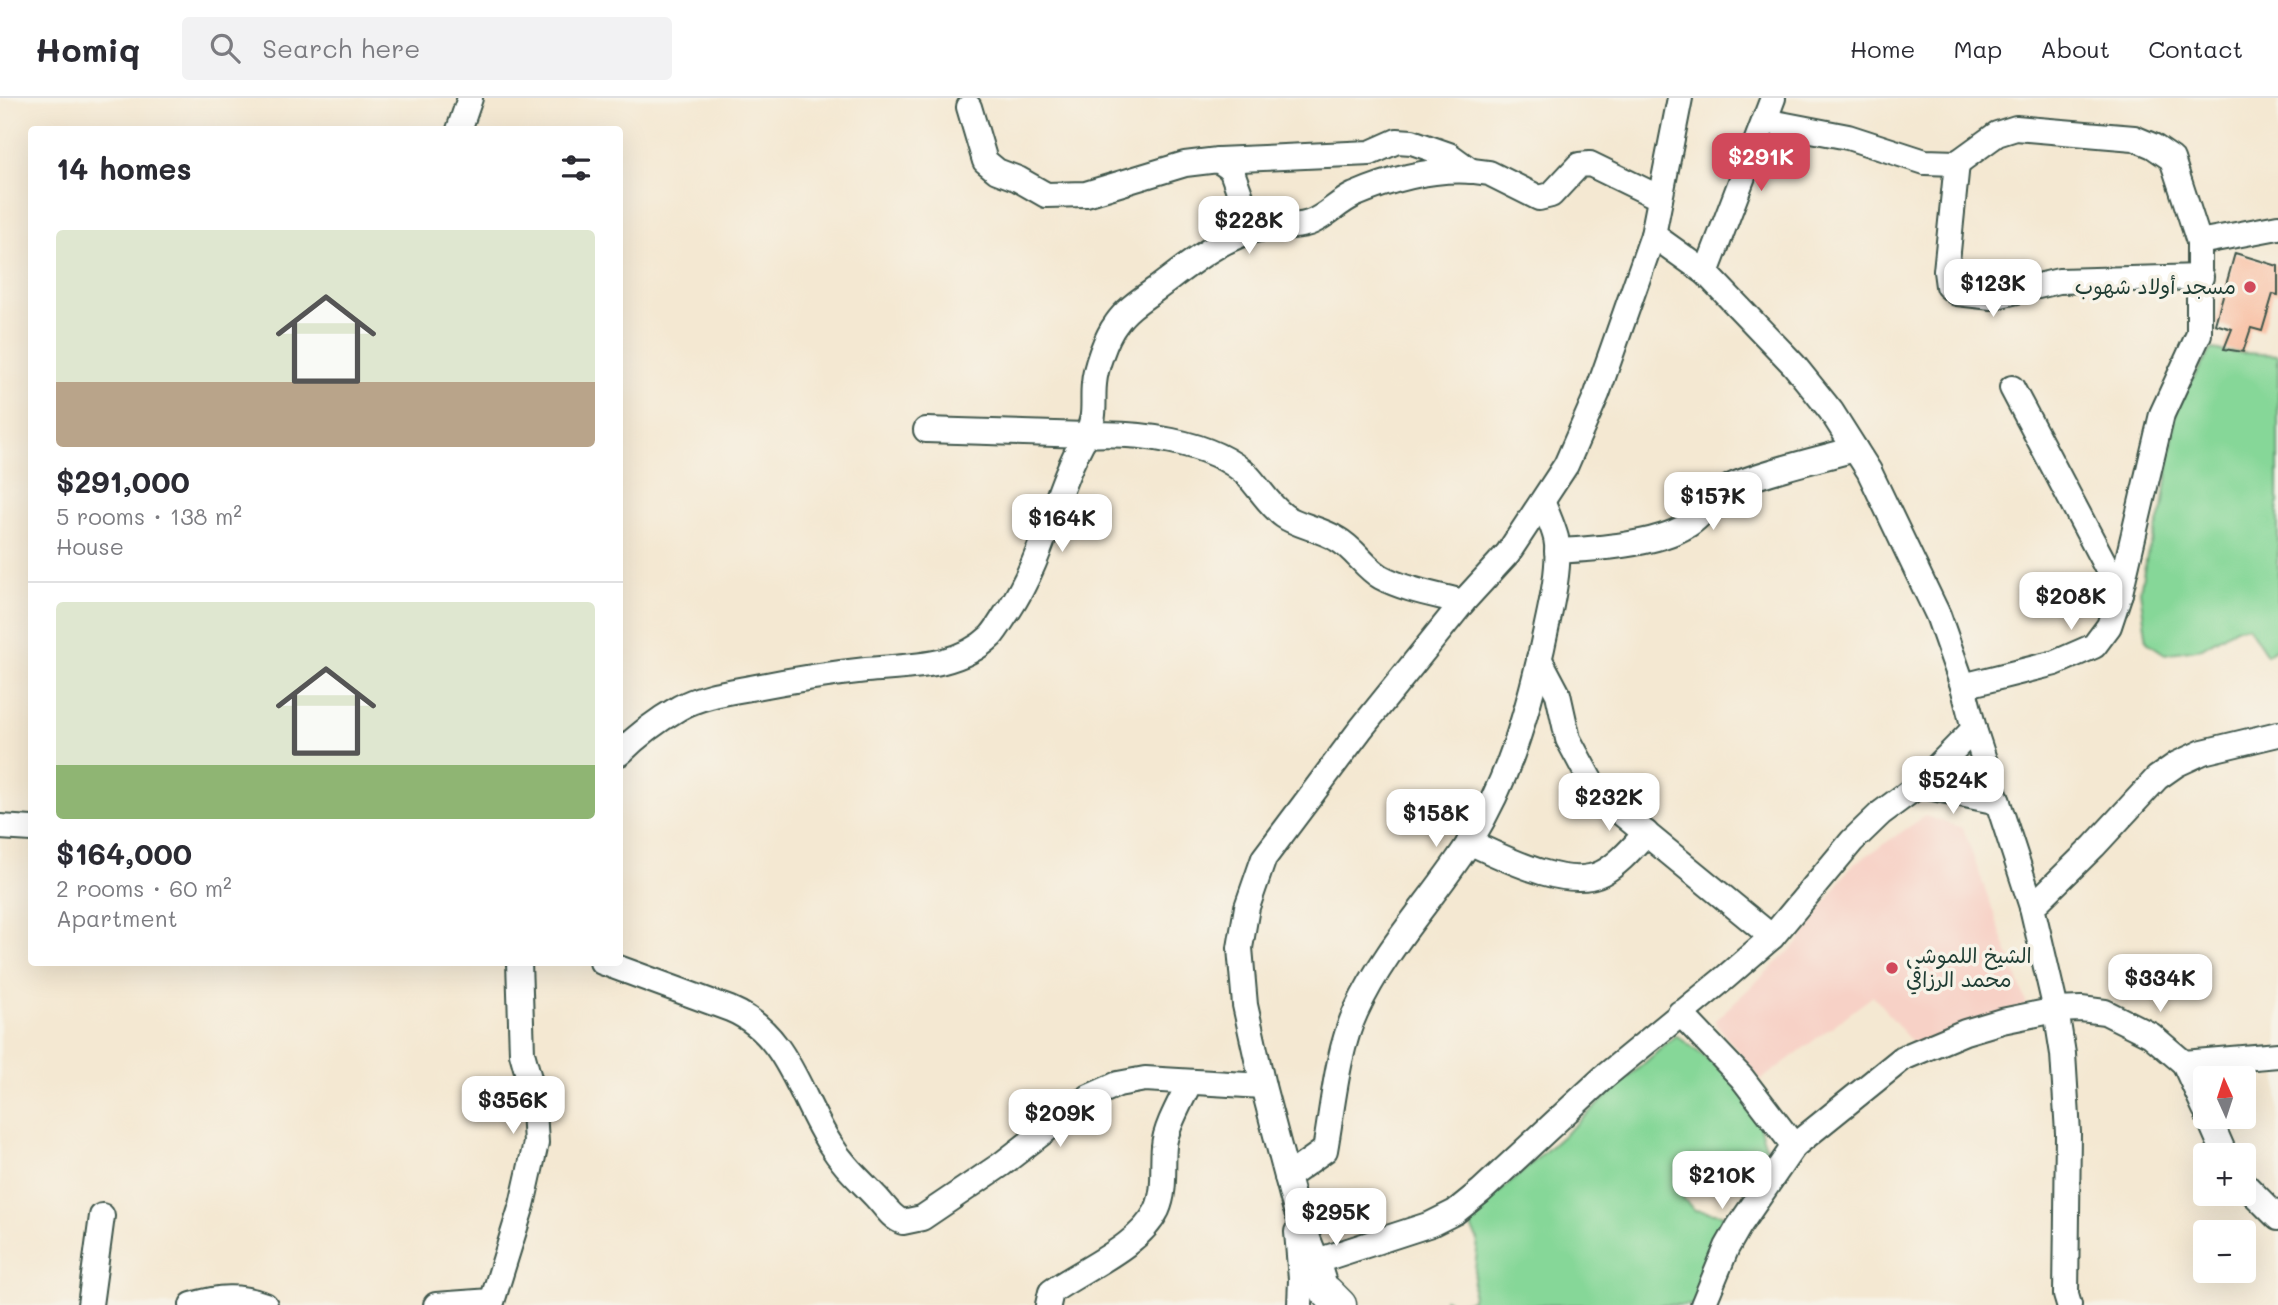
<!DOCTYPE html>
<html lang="en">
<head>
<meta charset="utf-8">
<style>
  :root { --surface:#fff; --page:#f2f2f3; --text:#2b2b33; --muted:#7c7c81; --line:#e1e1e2; --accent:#d1495b }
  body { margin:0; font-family:Mali,"Playpen Sans Arabic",sans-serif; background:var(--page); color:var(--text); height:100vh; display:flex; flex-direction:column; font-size:26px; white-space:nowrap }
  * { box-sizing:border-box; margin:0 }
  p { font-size:23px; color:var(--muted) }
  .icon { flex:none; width:38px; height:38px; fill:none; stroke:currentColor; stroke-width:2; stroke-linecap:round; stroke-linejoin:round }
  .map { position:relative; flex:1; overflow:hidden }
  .panel { position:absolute; left:28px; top:28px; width:595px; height:840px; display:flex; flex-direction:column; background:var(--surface); border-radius:7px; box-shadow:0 7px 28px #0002 }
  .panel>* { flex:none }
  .needle { width:46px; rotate:357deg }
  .buttons { position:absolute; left:2193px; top:968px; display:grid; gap:14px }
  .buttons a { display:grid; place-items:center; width:63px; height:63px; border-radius:7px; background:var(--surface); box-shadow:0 7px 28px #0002; font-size:35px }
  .price { position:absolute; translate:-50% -60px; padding:0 16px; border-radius:14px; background:#fff; color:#222; font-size:23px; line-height:46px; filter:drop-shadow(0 2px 4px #0008) }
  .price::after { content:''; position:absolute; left:50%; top:42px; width:21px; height:16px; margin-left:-10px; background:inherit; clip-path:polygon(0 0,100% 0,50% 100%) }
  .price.active { background:var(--accent); color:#fff }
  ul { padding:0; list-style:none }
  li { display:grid; align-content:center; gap:14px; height:371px; padding:0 28px }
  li+li { border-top:2px solid var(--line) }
  li span { display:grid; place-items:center; height:217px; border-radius:7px; color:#555 }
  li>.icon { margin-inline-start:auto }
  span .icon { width:126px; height:126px; fill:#fffc; stroke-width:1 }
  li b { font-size:30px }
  h2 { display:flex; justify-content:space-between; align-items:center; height:84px; padding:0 28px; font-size:30px }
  header { display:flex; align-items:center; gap:42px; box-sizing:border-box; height:98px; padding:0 35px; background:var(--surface); border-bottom:2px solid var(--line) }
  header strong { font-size:33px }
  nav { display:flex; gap:38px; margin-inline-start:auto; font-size:24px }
  .search { width:490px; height:63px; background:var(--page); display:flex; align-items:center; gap:18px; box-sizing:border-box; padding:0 24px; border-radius:7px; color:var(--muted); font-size:26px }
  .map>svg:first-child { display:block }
</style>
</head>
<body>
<header>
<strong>Homiq</strong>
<div class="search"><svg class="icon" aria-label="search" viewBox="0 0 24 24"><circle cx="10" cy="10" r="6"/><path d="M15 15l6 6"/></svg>Search here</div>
<nav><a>Home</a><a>Map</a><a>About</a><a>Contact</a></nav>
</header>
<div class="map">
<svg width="2278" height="1207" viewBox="0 0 2278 1207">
  <rect width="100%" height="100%" fill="#f7f3e8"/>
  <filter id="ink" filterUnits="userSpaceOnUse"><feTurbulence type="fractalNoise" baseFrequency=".0143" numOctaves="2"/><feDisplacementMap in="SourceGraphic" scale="14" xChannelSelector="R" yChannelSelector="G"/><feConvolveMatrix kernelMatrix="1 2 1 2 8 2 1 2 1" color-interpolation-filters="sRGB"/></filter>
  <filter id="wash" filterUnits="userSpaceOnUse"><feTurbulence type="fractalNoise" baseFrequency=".00686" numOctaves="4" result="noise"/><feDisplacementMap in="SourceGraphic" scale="28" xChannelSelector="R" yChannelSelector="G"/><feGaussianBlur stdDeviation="1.57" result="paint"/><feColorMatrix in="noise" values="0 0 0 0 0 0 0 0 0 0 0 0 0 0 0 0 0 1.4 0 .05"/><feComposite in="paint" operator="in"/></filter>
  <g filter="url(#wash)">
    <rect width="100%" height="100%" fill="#f4e8d2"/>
    <polygon fill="#f7d1c6" points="1925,718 1963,730 2027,907 1915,947 1873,898 1761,982 1714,923 1797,846 1850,769"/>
    <g fill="#86d798" stroke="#528a66" stroke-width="2">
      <polygon points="2212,251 2226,254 2278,257 2278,549 2267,557 2248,528 2236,530 2202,550 2165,556 2147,544 2140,493 2147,457 2163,411 2176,314 2192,282"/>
      <polygon points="1676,937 1734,981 1759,1008 1760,1031 1769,1058 1764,1082 1725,1077 1715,1068 1696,1067 1685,1082 1683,1100 1694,1112 1721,1116 1735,1126 1699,1207 1444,1207 1444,1201 1457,1206 1472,1202 1478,1142 1467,1123"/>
    </g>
    <g id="blocks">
      <polygon fill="#f9b08f" points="2235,155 2278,168 2278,197 2273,196 2262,233 2251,230 2243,254 2224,251 2232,231 2215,226"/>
    </g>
  </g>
  <g filter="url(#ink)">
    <use href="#blocks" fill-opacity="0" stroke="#3f574c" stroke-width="2"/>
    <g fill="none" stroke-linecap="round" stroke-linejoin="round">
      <g stroke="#3f574c" stroke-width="28">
        <g id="minor">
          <polyline points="969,9 985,63 997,73 1018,81 1046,97 1086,96 1185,66 1218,62 1231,71 1253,132"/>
          <polyline points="1765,23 1848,39 1925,64 1957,65 1997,36 2016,30 2134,40 2153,48 2172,61 2199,144 2278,129"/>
          <polyline points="459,32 470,0"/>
          <polyline points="1218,62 1370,55 1397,43 1412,44 1449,57 1471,73"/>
          <polyline points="1957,65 1946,173 1948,188 1957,195 1992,199 2059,183 2201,179"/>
          <polyline points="1653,137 1706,175 1794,267 1831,313 1869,373 1938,517 1963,588 1974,631 2032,809 2056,912 2063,956 2068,1035 2066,1197 2069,1207"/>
          <polyline points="1706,175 1773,0"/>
          <polyline points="2012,290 2120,495"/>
          <path d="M 926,332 L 1086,337 C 1097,319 1092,305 1094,286 C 1095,270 1106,239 1116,226 C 1126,211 1142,201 1156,191 C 1186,169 1215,144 1251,133 C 1269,127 1291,131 1309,125 C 1326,119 1337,105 1354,97 C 1396,79 1443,67 1489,75 L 1539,100 L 1551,97 L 1579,67 L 1590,66 L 1660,100"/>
          <path d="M 1557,453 C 1594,451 1657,447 1688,427 C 1706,416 1716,394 1736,386 C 1774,371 1816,362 1855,351"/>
          <polyline points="1539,560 1558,596 1568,641 1590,682 1616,711 1772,839"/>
          <polyline points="1963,588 2055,565 2094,548 2109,528 2120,495 2162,316 2199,236 2199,144"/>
          <path d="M 620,655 C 637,638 658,622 679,610 C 702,597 730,594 756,589 C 792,582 829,576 866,572 C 909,568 958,570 991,538 C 998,530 1003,520 1009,512 C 1045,458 1054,392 1086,337 C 1134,334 1212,342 1248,378 C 1260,391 1269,407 1284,418 C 1296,427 1321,431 1337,441 C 1355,451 1364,469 1381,479 C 1405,492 1437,497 1463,504"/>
          <polyline points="1919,687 1998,704"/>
          <polyline points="0,729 32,731"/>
          <path d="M 1469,744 C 1502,759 1567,793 1602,775 C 1619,766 1633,749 1646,735"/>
          <polyline points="2032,809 2094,748 2157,680 2177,666 2203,654 2278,636"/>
          <path d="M 602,864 L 730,911 C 788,935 799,998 830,1046 C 843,1067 859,1081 876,1099 C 884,1107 891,1120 903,1124 L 922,1120 L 1002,1066 L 1089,999 L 1118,986 L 1145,981 L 1263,988"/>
          <polyline points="1680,915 1742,980 1794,1048 1903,960 1965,934 2002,923 2056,912 2081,911 2105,914 2151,937 2184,965 2205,1011"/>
          <polyline points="2184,965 2278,957"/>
          <polyline points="2208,1018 2225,1057"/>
          <path d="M 1287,1079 L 1325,1052 C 1333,1008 1337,953 1356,913 C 1385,850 1434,800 1471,742 C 1509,680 1526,619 1542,550 C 1548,521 1562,468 1556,440 C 1553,428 1547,416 1543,405"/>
          <polyline points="2244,1086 2278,1120"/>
          <polyline points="1297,1134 1301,1181 1300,1207"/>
          <polyline points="1317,1163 1431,1126 1455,1114 1481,1093 1604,979 1726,879 1772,839 1852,743 1881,715 1919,687 1974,631"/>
          <polyline points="90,1207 102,1118"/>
          <path d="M 192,1207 C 218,1199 239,1197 265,1207"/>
          <polyline points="436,1207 491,1203"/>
          <polyline points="491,1207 522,1107 536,1045 533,995 522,955 519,864"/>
          <path d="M 1048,1207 L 1051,1194 C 1083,1171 1139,1149 1157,1112 C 1166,1092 1162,1070 1164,1048 C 1165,1030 1182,1001 1190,984"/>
          <polyline points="1331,1207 1317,1163 1295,1109 1263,988 1245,907 1240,850 1247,809 1264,760 1360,632 1463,504 1508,455 1566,367 1597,296 1653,137 1680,0"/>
          <polyline points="1703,1207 1727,1149 1739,1128 1794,1048"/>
        </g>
      </g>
      <g stroke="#3f574c" stroke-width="35">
        <polyline id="major" points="1327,1194 1340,1207"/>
      </g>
      <use href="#minor" stroke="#fff" stroke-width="24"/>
      <use href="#major" stroke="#fff" stroke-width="32"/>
    </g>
  </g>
  <g fill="#d1495b" stroke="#f7f3e8" stroke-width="2.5">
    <circle cx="2250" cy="189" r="7"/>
    <circle cx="1892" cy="870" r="7"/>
  </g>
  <g text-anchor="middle" stroke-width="7" stroke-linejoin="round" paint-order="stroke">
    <g font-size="21" fill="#1f3d34" stroke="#f7f3e8" text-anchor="end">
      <text x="2236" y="196">مسجد أولاد شهوب</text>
      <text x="1906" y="865" text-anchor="start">الشيخ اللموشي<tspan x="1906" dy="24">محمد الرزاقي</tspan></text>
    </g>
  </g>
</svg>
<div class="buttons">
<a><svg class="needle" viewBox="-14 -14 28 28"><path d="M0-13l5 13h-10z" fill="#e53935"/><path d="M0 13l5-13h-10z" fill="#7c7c81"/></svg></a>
<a>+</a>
<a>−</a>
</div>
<b class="price active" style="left:1761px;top:95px">$291K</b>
<b class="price" style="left:1249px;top:158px">$228K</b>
<b class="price" style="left:1993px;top:221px">$123K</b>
<b class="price" style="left:1713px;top:434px">$157K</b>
<b class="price" style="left:1062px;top:456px">$164K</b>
<b class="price" style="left:2071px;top:534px">$208K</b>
<b class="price" style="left:1953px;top:718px">$524K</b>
<b class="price" style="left:1609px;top:735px">$232K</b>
<b class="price" style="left:1436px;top:751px">$158K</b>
<b class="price" style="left:2160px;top:916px">$334K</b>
<b class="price" style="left:513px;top:1038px">$356K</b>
<b class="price" style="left:1060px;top:1051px">$209K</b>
<b class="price" style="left:1722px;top:1113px">$210K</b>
<b class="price" style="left:1336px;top:1150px">$295K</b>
<section class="panel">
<h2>14 homes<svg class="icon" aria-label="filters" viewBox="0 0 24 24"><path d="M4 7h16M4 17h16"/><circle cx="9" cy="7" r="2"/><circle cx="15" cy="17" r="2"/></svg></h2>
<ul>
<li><span style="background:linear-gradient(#dfe7d0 70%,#b9a48a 0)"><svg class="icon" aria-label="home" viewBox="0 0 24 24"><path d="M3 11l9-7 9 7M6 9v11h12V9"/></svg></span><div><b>$291,000</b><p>5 rooms · 138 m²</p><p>House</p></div></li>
<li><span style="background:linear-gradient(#dfe7d0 75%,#8fb573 0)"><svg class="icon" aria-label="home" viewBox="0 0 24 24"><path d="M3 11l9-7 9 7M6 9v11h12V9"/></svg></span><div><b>$164,000</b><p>2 rooms · 60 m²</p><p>Apartment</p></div></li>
</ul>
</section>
</div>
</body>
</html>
